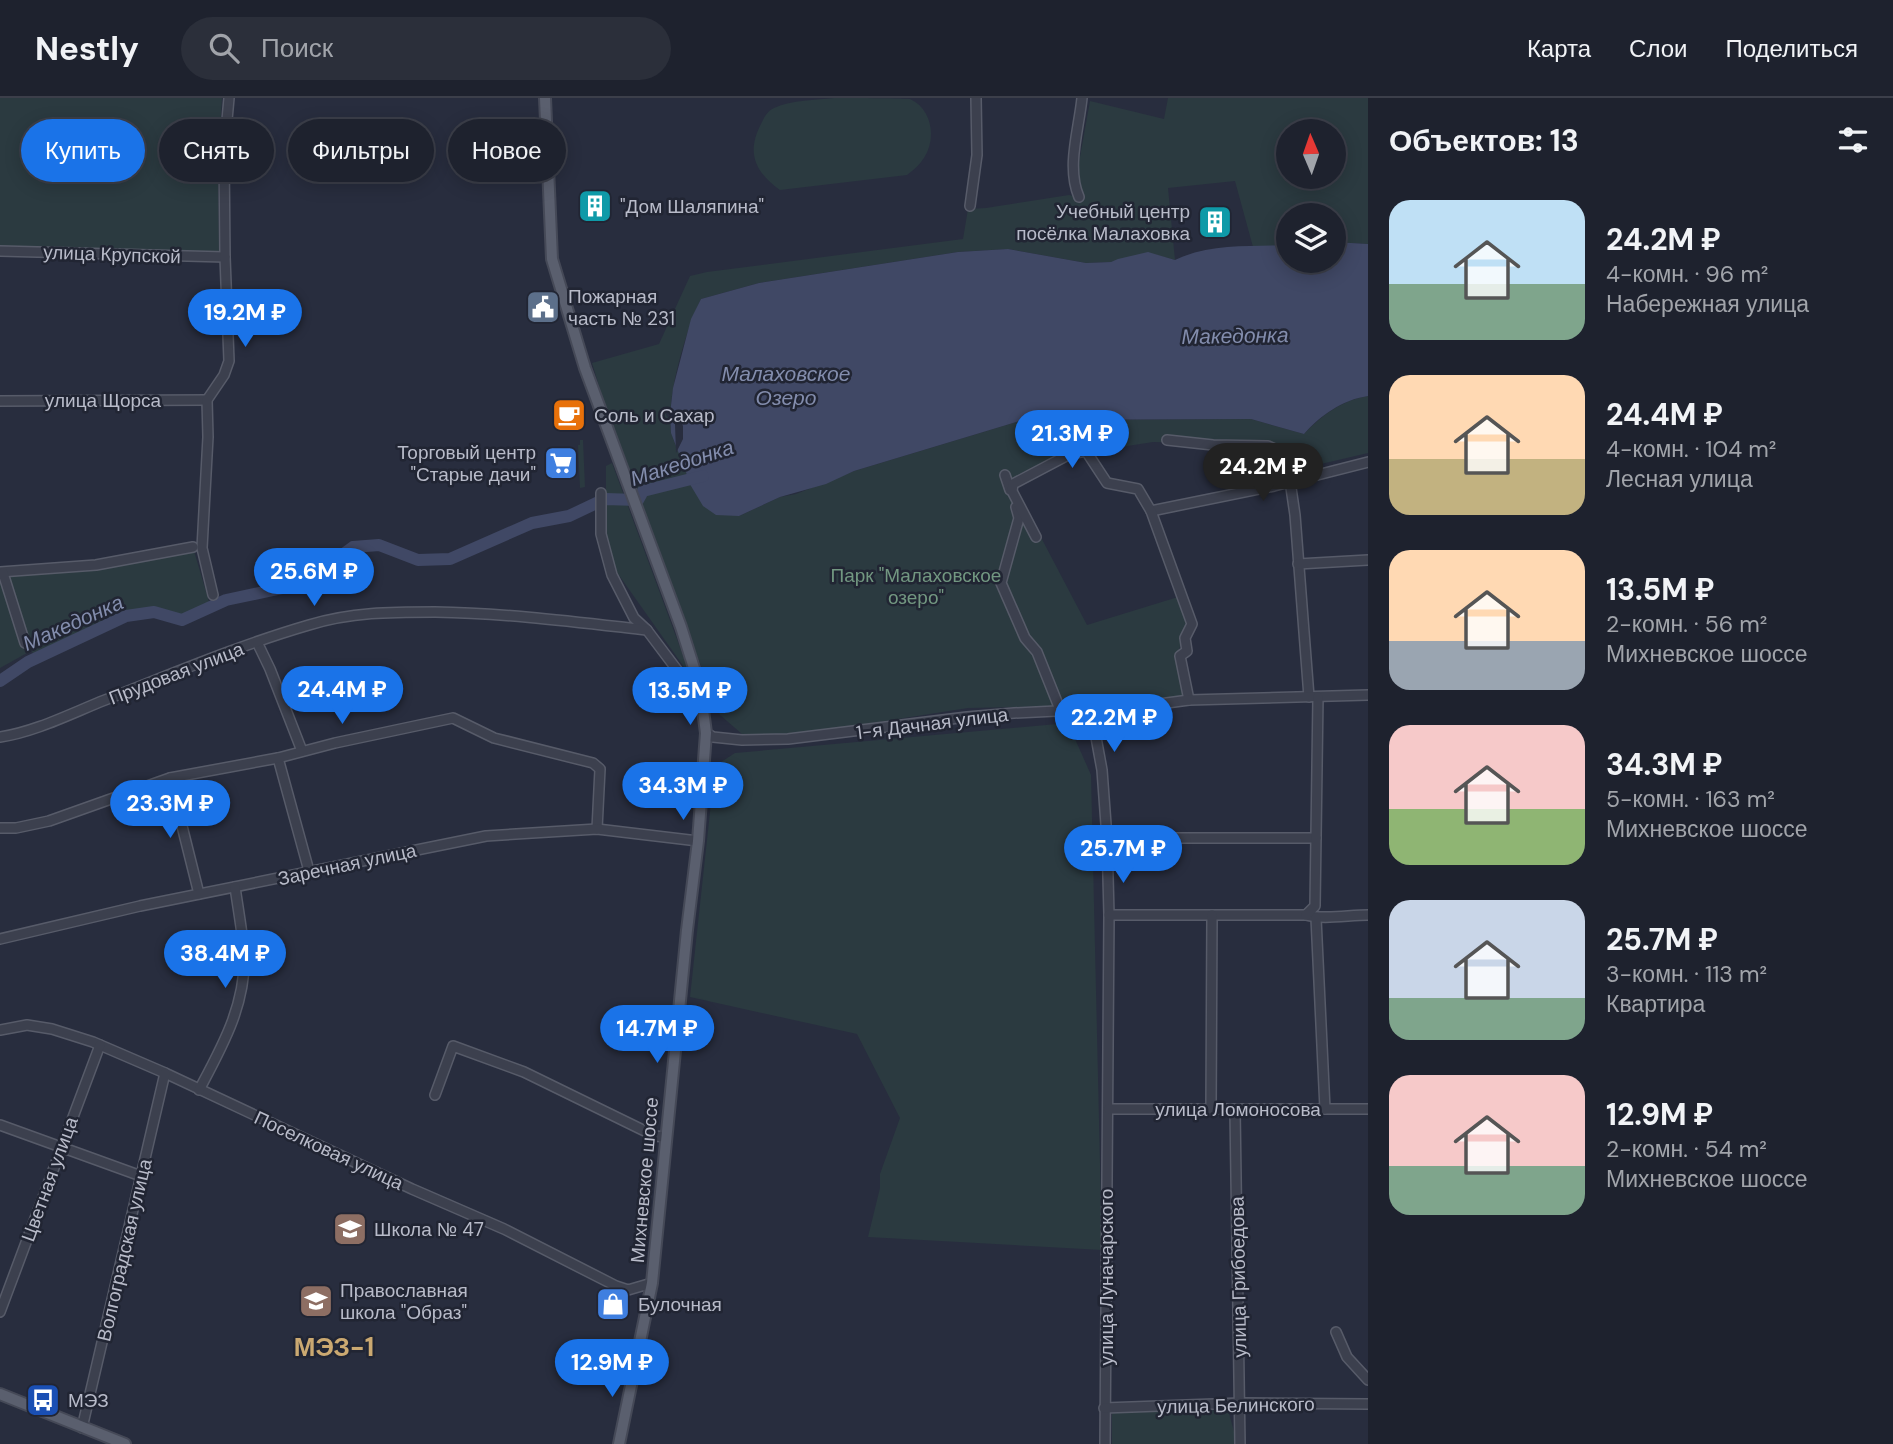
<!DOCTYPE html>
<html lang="ru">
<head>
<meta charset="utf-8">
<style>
  :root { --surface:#1e222e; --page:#2b2f3a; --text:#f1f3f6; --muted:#a1a4aa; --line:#3c3f4a; --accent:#1a73e8 }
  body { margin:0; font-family:"DM Sans",sans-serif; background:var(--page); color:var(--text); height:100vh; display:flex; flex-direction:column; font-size:26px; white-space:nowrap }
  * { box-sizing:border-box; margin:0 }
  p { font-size:23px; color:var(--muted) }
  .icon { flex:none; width:38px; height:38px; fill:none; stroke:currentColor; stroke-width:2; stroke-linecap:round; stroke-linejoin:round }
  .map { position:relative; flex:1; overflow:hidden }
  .details { display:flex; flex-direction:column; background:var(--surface); width:525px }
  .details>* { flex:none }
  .banner { position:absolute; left:21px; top:21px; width:665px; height:63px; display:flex; gap:14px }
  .needle { width:46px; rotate:358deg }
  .tools { position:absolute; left:1276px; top:21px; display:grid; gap:14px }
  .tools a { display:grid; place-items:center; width:70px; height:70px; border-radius:50%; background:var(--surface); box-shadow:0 4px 18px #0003,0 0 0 2px var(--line); font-size:35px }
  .price { position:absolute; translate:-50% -60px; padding:0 16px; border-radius:24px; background:var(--accent); color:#fff; font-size:23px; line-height:46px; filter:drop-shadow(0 2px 4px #0008) }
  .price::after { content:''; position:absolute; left:50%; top:42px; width:21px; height:16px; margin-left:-10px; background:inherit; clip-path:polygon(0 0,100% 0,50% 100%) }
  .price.on { background:#222; color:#fff }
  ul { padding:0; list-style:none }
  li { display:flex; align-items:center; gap:21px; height:175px; padding:0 21px }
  li span { display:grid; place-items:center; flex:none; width:196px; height:140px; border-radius:21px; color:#555 }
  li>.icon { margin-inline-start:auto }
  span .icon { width:84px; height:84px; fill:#fffc; stroke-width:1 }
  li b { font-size:30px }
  h2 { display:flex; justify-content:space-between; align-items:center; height:84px; padding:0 21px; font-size:30px }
  .chip { padding:0 24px; border-radius:32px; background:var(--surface); box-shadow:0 4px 18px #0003,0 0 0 2px var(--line); font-size:24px; line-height:63px }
  .chip.on { background:var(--accent); color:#fff }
  header { display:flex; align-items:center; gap:42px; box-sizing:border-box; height:98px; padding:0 35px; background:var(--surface); border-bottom:2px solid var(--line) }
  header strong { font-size:33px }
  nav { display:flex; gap:38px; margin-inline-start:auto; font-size:24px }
  .search { width:490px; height:63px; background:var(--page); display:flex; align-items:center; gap:18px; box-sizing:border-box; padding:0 24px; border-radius:38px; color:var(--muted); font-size:26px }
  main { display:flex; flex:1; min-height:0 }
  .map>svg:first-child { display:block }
</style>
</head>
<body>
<header>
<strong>Nestly</strong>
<div class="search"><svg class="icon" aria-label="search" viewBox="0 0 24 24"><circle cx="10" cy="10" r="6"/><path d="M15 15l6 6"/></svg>Поиск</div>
<nav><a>Карта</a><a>Слои</a><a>Поделиться</a></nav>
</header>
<main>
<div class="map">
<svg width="1368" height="1346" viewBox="0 0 1368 1346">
  <rect width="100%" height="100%" fill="#282d3e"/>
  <g fill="#2b3a40" fill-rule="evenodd">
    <polygon points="0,0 222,0 218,68 219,154 0,150"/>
    <path d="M 834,0 C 850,0 898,0 910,1 C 924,7 931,22 931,36 C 931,54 921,67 907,77 L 780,92 C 755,74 746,55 761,26 C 764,20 767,13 774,10 C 792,2 816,2 834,0 Z"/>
    <path d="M 1168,0 L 1368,0 L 1368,146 L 1334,144 L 1334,117 L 1288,117 L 1288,147 L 1253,149 L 1235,83 L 1168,90 L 1175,162 L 1153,156 L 1111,164 L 1086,165 L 1008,151 L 958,154 L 759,185 L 701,201 C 686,231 664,305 672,337 C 677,353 686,367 688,383 L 739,418 L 780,399 L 796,396 L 854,373 L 1023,322 L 1251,321 L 1304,336 C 1321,318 1342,302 1368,298 L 1368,355 L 1321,366 L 1269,382 L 1257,346 L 1153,344 L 1083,355 L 1015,390 L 1087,527 L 1178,499 L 1188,524 L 1176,561 L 1184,598 L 1061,608 L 968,610 L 802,636 L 742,636 L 720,617 L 715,605 L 638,402 L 612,330 L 592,265 L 659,246 L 690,178 L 707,174 L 963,141 L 968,111 L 986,110 L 1069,97 L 1079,99 L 1078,70 L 1090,3 L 1164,21 ZM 1288,33 L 1334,33 L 1334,79 L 1288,79 Z"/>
    <polygon points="580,342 583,342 585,389 580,390 578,347 580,347"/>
    <polygon points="612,365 691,579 616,473 606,434 606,368"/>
    <polygon points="194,453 210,507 182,519 154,512 125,515 33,556 6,477"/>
    <polygon points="0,476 27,555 0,570"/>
    <polygon points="1068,625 1091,677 1102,1152 868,1139 880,1090 880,1076 900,1020 857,936 690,899 715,668 735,655"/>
    <polygon points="1228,1312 1235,1337 1235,1346 1112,1346 1112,1314"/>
  </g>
  <path fill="#404865" d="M 1334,144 L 1368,146 L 1368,298 C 1342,302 1321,317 1304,336 L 1251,321 L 1023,322 L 854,373 L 826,386 L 780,399 L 739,418 L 716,417 L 703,408 L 688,383 L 686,374 L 671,335 L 670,316 L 673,290 L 691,221 L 701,201 L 759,185 L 958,154 L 1008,151 L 1086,165 L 1111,164 L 1118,161 L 1148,154 L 1175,162 C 1210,145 1250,149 1288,147 L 1288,163 L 1334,163 Z"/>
  <polygon fill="#282d3e" points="667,312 678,318 683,328 683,341 676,355 675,326 666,317"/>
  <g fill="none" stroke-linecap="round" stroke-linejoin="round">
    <polyline stroke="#404865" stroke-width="12" points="0,583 28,564 126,518 154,514 182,522 226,502 292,488 320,473 353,449 379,447 418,462 450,461 532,425 569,418 605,401 638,402 643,393 703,378"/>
    <g stroke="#575b69" stroke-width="12">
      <g id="minor">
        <path d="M 1079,99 C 1066,69 1079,31 1082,0"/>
        <polyline points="970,108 977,57 976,0"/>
        <polyline points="0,153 225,159"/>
        <polyline points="0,303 207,302"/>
        <polyline points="1167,342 1213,347 1268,348 1279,353 1290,383 1295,417 1309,599"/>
        <polyline points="1005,377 1010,392"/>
        <polyline points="601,395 601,436 612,477 634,520 647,532 702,605"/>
        <polyline points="1016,409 1019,420 1001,485 1025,540 1037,554 1061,614"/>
        <polyline points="1151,413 1274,388 1368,364"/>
        <polyline points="1036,439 1012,393 1013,386 1070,356 1086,353 1107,385 1138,391 1151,413 1192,526 1185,540 1187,553 1180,558 1189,602"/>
        <polyline points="1298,466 1368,462"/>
        <polyline points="0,474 96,467 193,449"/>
        <polyline points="3,475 25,545"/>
        <polyline points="213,497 202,450 208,339 207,302 224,277 229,263 225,159 224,55 229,0"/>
        <polyline points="257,544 270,571 302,653"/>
        <polyline points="1091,612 1102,672 1107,740 1109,817 1105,1346"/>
        <polyline points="1073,613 1095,633"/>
        <polyline points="706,635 713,639 742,642 788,641 967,619 1014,615 1137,609 1189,602 1368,597"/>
        <path d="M 0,639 C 35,634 72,615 105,602 C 172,576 240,547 309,527 C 351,514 391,514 435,514 C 506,515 576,524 647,532"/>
        <polyline points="278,660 309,773"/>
        <polyline points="170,680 199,796"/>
        <polyline points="0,730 16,730 49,723 170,680 278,660 335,645 453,620 494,640 593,665 600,671 597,731"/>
        <polyline points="1107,740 1316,740"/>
        <path d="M 1109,817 L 1306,817 C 1323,822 1349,817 1368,817"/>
        <polyline points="1306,817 1315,808 1318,599"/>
        <polyline points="1316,820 1325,1011"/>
        <polyline points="0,841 140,808 486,738 597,731 698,743"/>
        <polyline points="0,932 27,927 52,931 93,944 165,975 412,1091 504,1131 616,1188 628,1192 652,1185"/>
        <path d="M 199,992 C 222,949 247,905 244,854 C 242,832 238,810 235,789"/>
        <polyline points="435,997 453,948 524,974 655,1038 665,1039"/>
        <polyline points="1109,1011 1368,1011"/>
        <polyline points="1211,1012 1212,817"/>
        <polyline points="1235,1012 1240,1346"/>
        <polyline points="0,1027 141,1078"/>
        <polyline points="0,1214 100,947"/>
        <polyline points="1336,1234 1347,1259 1368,1282"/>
        <polyline points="1104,1310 1241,1305 1368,1306"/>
        <polyline points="82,1330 165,975"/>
      </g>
    </g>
    <g stroke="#454957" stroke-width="14">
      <g id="major">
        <polyline points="545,0 552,161 585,270 681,529 700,589 706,635 698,743 687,832 652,1185 619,1346"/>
        <polyline points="0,1296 125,1346"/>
      </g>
    </g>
    <use href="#minor" stroke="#3c404e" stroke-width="9"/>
    <use href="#major" stroke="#5a5f6e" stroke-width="10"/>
  </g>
  <defs>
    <g id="building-square" transform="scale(1.75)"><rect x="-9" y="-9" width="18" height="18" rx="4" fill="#0f9aa8" stroke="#212533"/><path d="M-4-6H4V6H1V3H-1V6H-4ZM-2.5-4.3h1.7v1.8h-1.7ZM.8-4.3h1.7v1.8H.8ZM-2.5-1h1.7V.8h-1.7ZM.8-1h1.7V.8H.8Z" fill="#fff"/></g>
    <g id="civic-square" transform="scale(1.75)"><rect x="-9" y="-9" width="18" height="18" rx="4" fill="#5c6f8a" stroke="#212533"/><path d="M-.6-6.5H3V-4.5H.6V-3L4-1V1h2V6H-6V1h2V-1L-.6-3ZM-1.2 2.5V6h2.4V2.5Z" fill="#fff"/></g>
    <g id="cafe-square" transform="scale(1.75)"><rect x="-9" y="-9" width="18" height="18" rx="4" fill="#e8710a" stroke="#212533"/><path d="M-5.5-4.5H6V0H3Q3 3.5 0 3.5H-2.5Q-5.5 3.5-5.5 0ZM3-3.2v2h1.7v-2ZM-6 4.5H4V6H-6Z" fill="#fff"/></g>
    <g id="supermarket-square" transform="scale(1.75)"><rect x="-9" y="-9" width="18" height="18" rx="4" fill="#3f7fe0" stroke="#212533"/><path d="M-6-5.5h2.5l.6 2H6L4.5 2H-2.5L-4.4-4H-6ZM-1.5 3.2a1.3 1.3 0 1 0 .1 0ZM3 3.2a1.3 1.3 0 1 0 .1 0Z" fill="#fff"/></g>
    <g id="school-square" transform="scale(1.75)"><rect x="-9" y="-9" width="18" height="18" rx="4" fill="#8d6e63" stroke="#212533"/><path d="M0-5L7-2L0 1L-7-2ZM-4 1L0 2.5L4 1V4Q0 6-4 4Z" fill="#fff"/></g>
    <g id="shop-square" transform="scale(1.75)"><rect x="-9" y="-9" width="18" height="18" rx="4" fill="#3f7fe0" stroke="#212533"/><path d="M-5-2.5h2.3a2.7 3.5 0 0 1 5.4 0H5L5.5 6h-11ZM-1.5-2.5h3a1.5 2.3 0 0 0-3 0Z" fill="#fff"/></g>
    <g id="bus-square" transform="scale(1.75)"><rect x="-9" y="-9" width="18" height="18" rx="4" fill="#1a4fb4" stroke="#212533"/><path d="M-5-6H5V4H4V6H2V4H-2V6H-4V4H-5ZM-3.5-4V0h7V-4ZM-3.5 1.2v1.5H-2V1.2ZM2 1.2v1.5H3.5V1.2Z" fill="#fff"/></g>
  </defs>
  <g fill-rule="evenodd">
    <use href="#building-square" x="595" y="108"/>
    <use href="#building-square" x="1215" y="124"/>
    <use href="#civic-square" x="543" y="209"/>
    <use href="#cafe-square" x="569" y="317"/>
    <use href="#supermarket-square" x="561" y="365"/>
    <use href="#school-square" x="350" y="1131"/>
    <use href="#school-square" x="316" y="1203"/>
    <use href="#shop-square" x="613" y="1206"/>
    <use href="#bus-square" x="43" y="1302"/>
  </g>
  <g text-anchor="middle" stroke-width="5" stroke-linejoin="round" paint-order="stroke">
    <g font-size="19" fill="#b8bbc9" stroke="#212533" text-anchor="start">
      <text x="620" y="115">"Дом Шаляпина"</text>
      <text x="1190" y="120" text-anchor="end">Учебный центр<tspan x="1190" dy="22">посёлка Малаховка</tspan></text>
      <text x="568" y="205">Пожарная<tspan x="568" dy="22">часть № 231</tspan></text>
      <text x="594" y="324">Соль и Сахар</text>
      <text x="536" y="361" text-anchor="end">Торговый центр<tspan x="536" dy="22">"Старые дачи"</tspan></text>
      <text x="374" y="1138">Школа № 47</text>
      <text x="340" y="1199">Православная<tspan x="340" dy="22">школа "Образ"</tspan></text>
      <text x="638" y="1213">Булочная</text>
      <text x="68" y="1309">МЭЗ</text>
    </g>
    <g font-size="19" fill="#b8bbc9" stroke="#212533">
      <text transform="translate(112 156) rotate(2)" y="7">улица Крупской</text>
      <text x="103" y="309">улица Щорса</text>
      <text transform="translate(176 575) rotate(-21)" y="7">Прудовая улица</text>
      <text transform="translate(932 625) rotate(-7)" y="7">1-я Дачная улица</text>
      <text transform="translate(347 766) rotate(-12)" y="7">Заречная улица</text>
      <text x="1238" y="1018">улица Ломоносова</text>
      <text transform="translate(329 1052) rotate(25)" y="7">Поселковая улица</text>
      <text transform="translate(49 1081) rotate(-70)" y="7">Цветная улица</text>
      <text transform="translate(644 1082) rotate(-85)" y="7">Михневское шоссе</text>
      <text transform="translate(124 1152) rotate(-77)" y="7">Волгоградская улица</text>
      <text transform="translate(1106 1179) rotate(-90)" y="7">улица Луначарского</text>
      <text transform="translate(1238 1179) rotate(-91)" y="7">улица Грибоедова</text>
      <text transform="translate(1236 1307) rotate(-1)" y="7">улица Белинского</text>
    </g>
    <g font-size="19" fill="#729781" stroke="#212533">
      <text x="916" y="484">Парк "Малаховское<tspan x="916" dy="22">озеро"</tspan></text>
    </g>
    <g font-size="21" font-style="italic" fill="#838dad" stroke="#212533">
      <text transform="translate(1235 238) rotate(-1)" y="7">Македонка</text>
      <text x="786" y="283">Малаховское<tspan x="786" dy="24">Озеро</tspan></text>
      <text transform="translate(682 365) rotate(-18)" y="7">Македонка</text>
      <text transform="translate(73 525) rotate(-24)" y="7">Македонка</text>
    </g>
    <g font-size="26" font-weight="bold" fill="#cba971" stroke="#212533">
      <text x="334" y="1258">МЭЗ-1</text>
    </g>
  </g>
</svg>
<div class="tools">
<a><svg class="needle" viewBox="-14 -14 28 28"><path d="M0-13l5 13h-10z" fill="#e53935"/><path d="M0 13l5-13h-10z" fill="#a1a4aa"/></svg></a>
<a><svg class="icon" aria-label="layers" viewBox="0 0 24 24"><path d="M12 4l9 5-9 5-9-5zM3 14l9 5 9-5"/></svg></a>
</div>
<b class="price" style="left:245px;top:251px">19.2M ₽</b>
<b class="price" style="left:1072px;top:372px">21.3M ₽</b>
<b class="price on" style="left:1263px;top:405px">24.2M ₽</b>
<b class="price" style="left:314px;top:510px">25.6M ₽</b>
<b class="price" style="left:342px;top:628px">24.4M ₽</b>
<b class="price" style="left:690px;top:629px">13.5M ₽</b>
<b class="price" style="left:1114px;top:656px">22.2M ₽</b>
<b class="price" style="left:683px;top:724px">34.3M ₽</b>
<b class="price" style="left:170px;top:742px">23.3M ₽</b>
<b class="price" style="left:1123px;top:787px">25.7M ₽</b>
<b class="price" style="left:225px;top:892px">38.4M ₽</b>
<b class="price" style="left:657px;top:967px">14.7M ₽</b>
<b class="price" style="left:612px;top:1301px">12.9M ₽</b>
<div class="banner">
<a class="chip on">Купить</a>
<a class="chip">Снять</a>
<a class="chip">Фильтры</a>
<a class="chip">Новое</a>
</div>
</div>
<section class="details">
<h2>Объектов: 13<svg class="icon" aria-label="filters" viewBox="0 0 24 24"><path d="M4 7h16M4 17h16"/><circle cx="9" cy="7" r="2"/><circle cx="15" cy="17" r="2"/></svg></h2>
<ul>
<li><span style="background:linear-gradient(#bfe0f5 60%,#7fa58c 0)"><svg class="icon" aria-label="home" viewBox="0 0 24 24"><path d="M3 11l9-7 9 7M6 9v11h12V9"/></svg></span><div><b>24.2M ₽</b><p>4-комн. · 96 m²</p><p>Набережная улица</p></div></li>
<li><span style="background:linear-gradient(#ffd9b3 60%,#c2b280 0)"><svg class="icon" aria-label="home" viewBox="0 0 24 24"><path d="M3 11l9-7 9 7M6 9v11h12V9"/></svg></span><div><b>24.4M ₽</b><p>4-комн. · 104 m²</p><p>Лесная улица</p></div></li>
<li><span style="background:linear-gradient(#ffd9b3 65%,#9aa5b1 0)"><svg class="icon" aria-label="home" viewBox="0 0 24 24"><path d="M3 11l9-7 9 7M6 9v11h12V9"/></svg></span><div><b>13.5M ₽</b><p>2-комн. · 56 m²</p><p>Михневское шоссе</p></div></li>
<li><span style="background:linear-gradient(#f6c9c9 60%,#8fb573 0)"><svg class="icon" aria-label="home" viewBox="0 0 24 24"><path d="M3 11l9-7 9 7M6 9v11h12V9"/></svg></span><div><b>34.3M ₽</b><p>5-комн. · 163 m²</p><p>Михневское шоссе</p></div></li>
<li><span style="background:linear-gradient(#c9d6e8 70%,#7fa58c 0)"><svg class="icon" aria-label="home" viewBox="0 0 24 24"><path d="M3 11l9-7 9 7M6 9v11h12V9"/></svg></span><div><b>25.7M ₽</b><p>3-комн. · 113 m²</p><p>Квартира</p></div></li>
<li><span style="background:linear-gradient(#f6c9c9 65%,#7fa58c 0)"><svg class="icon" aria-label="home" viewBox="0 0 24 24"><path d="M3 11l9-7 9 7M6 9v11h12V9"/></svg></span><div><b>12.9M ₽</b><p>2-комн. · 54 m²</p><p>Михневское шоссе</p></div></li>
</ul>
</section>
</main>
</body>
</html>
